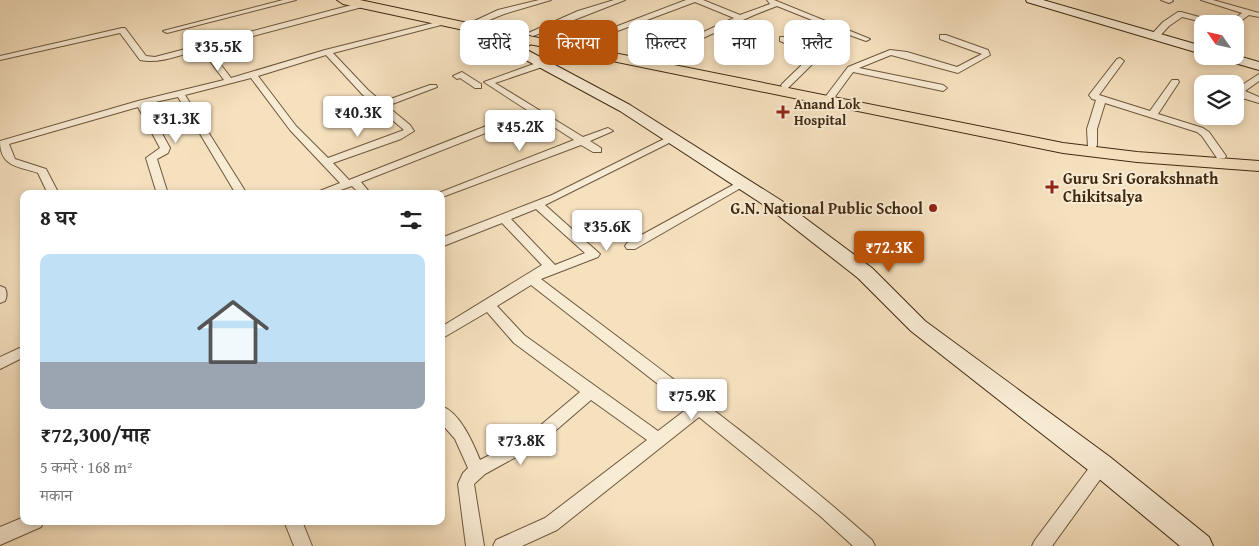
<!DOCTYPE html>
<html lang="hi">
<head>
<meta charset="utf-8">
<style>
  :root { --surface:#fff; --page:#f2f2f2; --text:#222; --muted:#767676; --accent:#b45309 }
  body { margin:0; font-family:"Gentium Book Plus","Noto Serif Devanagari",serif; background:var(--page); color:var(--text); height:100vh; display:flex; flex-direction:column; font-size:19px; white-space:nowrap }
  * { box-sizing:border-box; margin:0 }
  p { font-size:16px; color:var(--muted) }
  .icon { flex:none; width:28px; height:28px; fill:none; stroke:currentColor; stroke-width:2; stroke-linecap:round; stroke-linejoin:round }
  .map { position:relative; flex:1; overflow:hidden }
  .sheet { position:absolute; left:20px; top:190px; width:425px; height:335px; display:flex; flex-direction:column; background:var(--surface); border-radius:10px; box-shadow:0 2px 8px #0003 }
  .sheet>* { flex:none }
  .banner { position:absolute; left:460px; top:20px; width:475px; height:45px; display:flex; gap:10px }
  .needle { width:32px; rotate:304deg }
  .fabs { position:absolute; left:1194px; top:15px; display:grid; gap:10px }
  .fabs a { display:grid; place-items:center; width:50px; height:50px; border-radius:10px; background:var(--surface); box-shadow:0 2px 8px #0003; font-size:25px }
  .price { position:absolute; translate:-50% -42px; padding:0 11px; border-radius:5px; background:#fff; color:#222; font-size:16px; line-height:32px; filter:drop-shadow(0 1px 2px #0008) }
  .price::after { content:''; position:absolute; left:50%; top:30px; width:15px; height:11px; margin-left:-8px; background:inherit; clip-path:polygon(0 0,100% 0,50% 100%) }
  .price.current { background:var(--accent); color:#fff }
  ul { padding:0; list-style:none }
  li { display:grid; align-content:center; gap:10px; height:265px; padding:0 20px }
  li span { display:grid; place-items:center; height:155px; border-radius:10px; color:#555 }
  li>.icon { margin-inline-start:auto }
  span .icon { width:90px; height:90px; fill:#fffc; stroke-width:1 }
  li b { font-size:21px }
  h2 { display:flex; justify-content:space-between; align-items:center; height:60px; padding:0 20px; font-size:21px }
  .tag { padding:0 18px; border-radius:10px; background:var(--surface); box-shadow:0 2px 8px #0003; font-size:18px; line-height:45px }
  .tag.current { background:var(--accent); color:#fff }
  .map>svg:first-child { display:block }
</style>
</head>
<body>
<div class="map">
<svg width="1259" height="546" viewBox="0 0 1259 546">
  <rect width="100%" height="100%" fill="#f6e1bf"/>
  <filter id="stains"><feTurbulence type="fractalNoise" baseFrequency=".004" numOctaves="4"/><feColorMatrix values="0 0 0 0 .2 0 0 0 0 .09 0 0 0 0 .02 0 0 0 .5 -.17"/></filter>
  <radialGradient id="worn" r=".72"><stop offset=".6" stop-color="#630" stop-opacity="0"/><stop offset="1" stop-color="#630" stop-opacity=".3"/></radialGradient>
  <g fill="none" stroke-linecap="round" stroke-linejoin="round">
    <g stroke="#6e573c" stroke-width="2">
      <g id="street">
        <polygon points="283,0 296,0 167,33 163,31"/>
        <polygon points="539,0 551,0 504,14 477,25 470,23 498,10"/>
        <polygon points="614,0 625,0 533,36 526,34 578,11"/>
        <polygon points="686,0 703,0 740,15 770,4 767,0 774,0 870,39 866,41 844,33 788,88 785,89 781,86 782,84 812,55 780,41 780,37 786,37 817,50 837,30 777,6 754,15 652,61 648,59 649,57 734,18 695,2 580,45 573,43"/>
        <polygon points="1161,0 1172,0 1173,1 1169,3"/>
        <polygon points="1201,0 1213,0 1259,13 1259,17 1249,15 1235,25 1227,24 1242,13"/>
        <path d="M 363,2 L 367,4 L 366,6 L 208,48 L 231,78 L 325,50 L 445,20 L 445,24 L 333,53 L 368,90 L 382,102 L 430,85 L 436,85 L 437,87 L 387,106 L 410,125 L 414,131 L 401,139 L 333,163 L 349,180 L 527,110 L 484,82 L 542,61 L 545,62 L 545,66 L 495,83 L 583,137 L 608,128 L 613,131 L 590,141 L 601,148 L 601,152 L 593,152 L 581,145 L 445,196 L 441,197 L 441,194 L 436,194 L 574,140 L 534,114 L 361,182 L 371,194 L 360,194 L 352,186 L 329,194 L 312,194 L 340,183 L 290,130 L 251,78 L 185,95 L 247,194 L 236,194 L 178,97 L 146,104 L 170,148 L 168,153 L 157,159 L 168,194 L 157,194 L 146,158 L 160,148 L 138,107 L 9,144 L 15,159 L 46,169 L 59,194 L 48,194 L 38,173 C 18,166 0,167 0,141 L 138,101 L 224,80 L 201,49 C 181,55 160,64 140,60 L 120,33 L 0,60 L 0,56 L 122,28 L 125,28 L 146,56 L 155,57 ZM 326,55 L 362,94 L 404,130 L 328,158 L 296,126 L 258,76 Z"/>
        <polygon points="1178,12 1181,12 1225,24 1211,24 1182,17 1169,26 1158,38 1152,38 1152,34 1163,22"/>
        <polygon points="940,35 946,35 988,50 990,55 958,73 891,55 859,68 943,85 947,88 943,91 853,72 834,98 828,98 826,96 848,67 890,50 907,52 957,67 982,54 940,39"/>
        <polygon points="1120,58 1124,61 1099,95 1150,111 1172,80 1178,80 1179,82 1158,114 1203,128 1209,132 1226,156 1225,158 1217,158 1202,136 1197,132 1105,103 1097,129 1097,145 1096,147 1088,147 1087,129 1096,100 1092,99 1089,95 1117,59"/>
        <polygon points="462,72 481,84 481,88 475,88 460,78 457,79 453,76"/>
        <polygon points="1259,74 1259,81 1245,91 1259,97 1259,103 1242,98 1236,93 1236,89"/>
        <path d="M 672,135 L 675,136 L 675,140 L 545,205 L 600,254 L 598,257 L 541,279 C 653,364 767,447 872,540 L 875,546 L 853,546 L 819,515 L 699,417 L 557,530 L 522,546 L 493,546 L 496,540 L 545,518 L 647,440 L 591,400 L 540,444 L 485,474 L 474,484 L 484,546 L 466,546 L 458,484 L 463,473 L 468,468 L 455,439 L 441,423 L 441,406 C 460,412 473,443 480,460 L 529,435 L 580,392 L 514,343 L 487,312 L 441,339 L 441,327 L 542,265 L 502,223 L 441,247 L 441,238 L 552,195 ZM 536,209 L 585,253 L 555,265 L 511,219 ZM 531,285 L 681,402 L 688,408 L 658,431 L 524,335 L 497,306 Z"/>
        <polygon points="742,180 747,183 746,185 635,249 627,249 625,246 627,243"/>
        <path d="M 0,286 L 5,288 C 7,292 7,297 5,301 L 0,303 Z"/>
        <polygon points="24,346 24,357 0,369 0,357"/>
        <polygon points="1101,458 1107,460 1109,465 1107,470 1052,546 1032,546 1035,540 1095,460"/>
        <polygon points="24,517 24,521 44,521 41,527 0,545 0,527"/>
        <polygon points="284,521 302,521 312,546 294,546"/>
      </g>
    </g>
    <g stroke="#412911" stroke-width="2">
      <g id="secondary">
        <polygon points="1026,0 1043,0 1202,46 1202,54 1027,2"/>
        <polygon points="529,36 535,40 525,49 630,105 782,201 872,268 925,321 1110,457 1209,537 1213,546 1180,546 1092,473 911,331 858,278 770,209 620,111 513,53 511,50 513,47"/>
        <polygon points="1235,55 1259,62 1259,70 1221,59 1219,56"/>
      </g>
    </g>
    <g stroke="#412911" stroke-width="2">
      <polygon id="primary" points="337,0 360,0 529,36 1063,143 1137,152 1259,161 1259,171 1137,162 1063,153 529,44 343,4"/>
    </g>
    <use href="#street" fill="#f9ecd5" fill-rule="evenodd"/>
    <use href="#secondary" fill="#f9ecd5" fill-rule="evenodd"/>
    <use href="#primary" fill="#f6e1bf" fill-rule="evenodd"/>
  </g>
  <g fill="#8f2418" stroke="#f9ecd5" stroke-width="2">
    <path d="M780.5 104.5h5v5h5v5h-5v5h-5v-5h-5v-5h5z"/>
    <path d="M1049.5 179.5h5v5h5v5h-5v5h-5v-5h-5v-5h5z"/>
    <circle cx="933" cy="208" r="5"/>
  </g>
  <g text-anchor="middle" stroke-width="4" stroke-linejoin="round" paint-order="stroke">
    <g font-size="14" font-weight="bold" fill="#412911" stroke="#f9ecd5" text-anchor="start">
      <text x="794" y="109">Anand Lok<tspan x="794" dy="16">Hospital</tspan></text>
    </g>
    <g font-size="16" font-weight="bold" fill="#412911" stroke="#f9ecd5" text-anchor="start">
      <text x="1063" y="184">Guru Sri Gorakshnath<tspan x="1063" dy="18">Chikitsalya</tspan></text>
      <text x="923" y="214" text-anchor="end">G.N. National Public School</text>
    </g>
  </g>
  <rect width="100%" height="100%" filter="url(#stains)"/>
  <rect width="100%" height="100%" fill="url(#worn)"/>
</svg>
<div class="fabs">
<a><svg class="needle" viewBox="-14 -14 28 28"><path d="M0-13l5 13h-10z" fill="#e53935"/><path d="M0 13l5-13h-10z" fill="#767676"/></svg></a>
<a><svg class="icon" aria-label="layers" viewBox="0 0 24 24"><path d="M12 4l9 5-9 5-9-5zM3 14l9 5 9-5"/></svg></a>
</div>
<b class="price" style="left:218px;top:72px">₹35.5K</b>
<b class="price" style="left:358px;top:138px">₹40.3K</b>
<b class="price" style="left:176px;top:144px">₹31.3K</b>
<b class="price" style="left:520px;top:152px">₹45.2K</b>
<b class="price" style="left:607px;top:252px">₹35.6K</b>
<b class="price current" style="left:889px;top:273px">₹72.3K</b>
<b class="price" style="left:692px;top:421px">₹75.9K</b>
<b class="price" style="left:521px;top:466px">₹73.8K</b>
<div class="banner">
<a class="tag">खरीदें</a>
<a class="tag current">किराया</a>
<a class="tag">फ़िल्टर</a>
<a class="tag">नया</a>
<a class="tag">फ़्लैट</a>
</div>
<section class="sheet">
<h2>8 घर<svg class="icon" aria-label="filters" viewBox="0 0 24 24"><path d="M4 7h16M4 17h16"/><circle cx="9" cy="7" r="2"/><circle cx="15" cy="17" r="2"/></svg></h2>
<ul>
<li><span style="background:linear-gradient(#bfe0f5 70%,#9aa5b1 0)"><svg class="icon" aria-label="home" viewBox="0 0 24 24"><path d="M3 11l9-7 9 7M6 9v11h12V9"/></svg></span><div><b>₹72,300/माह</b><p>5 कमरे · 168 m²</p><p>मकान</p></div></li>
</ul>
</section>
</div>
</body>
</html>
